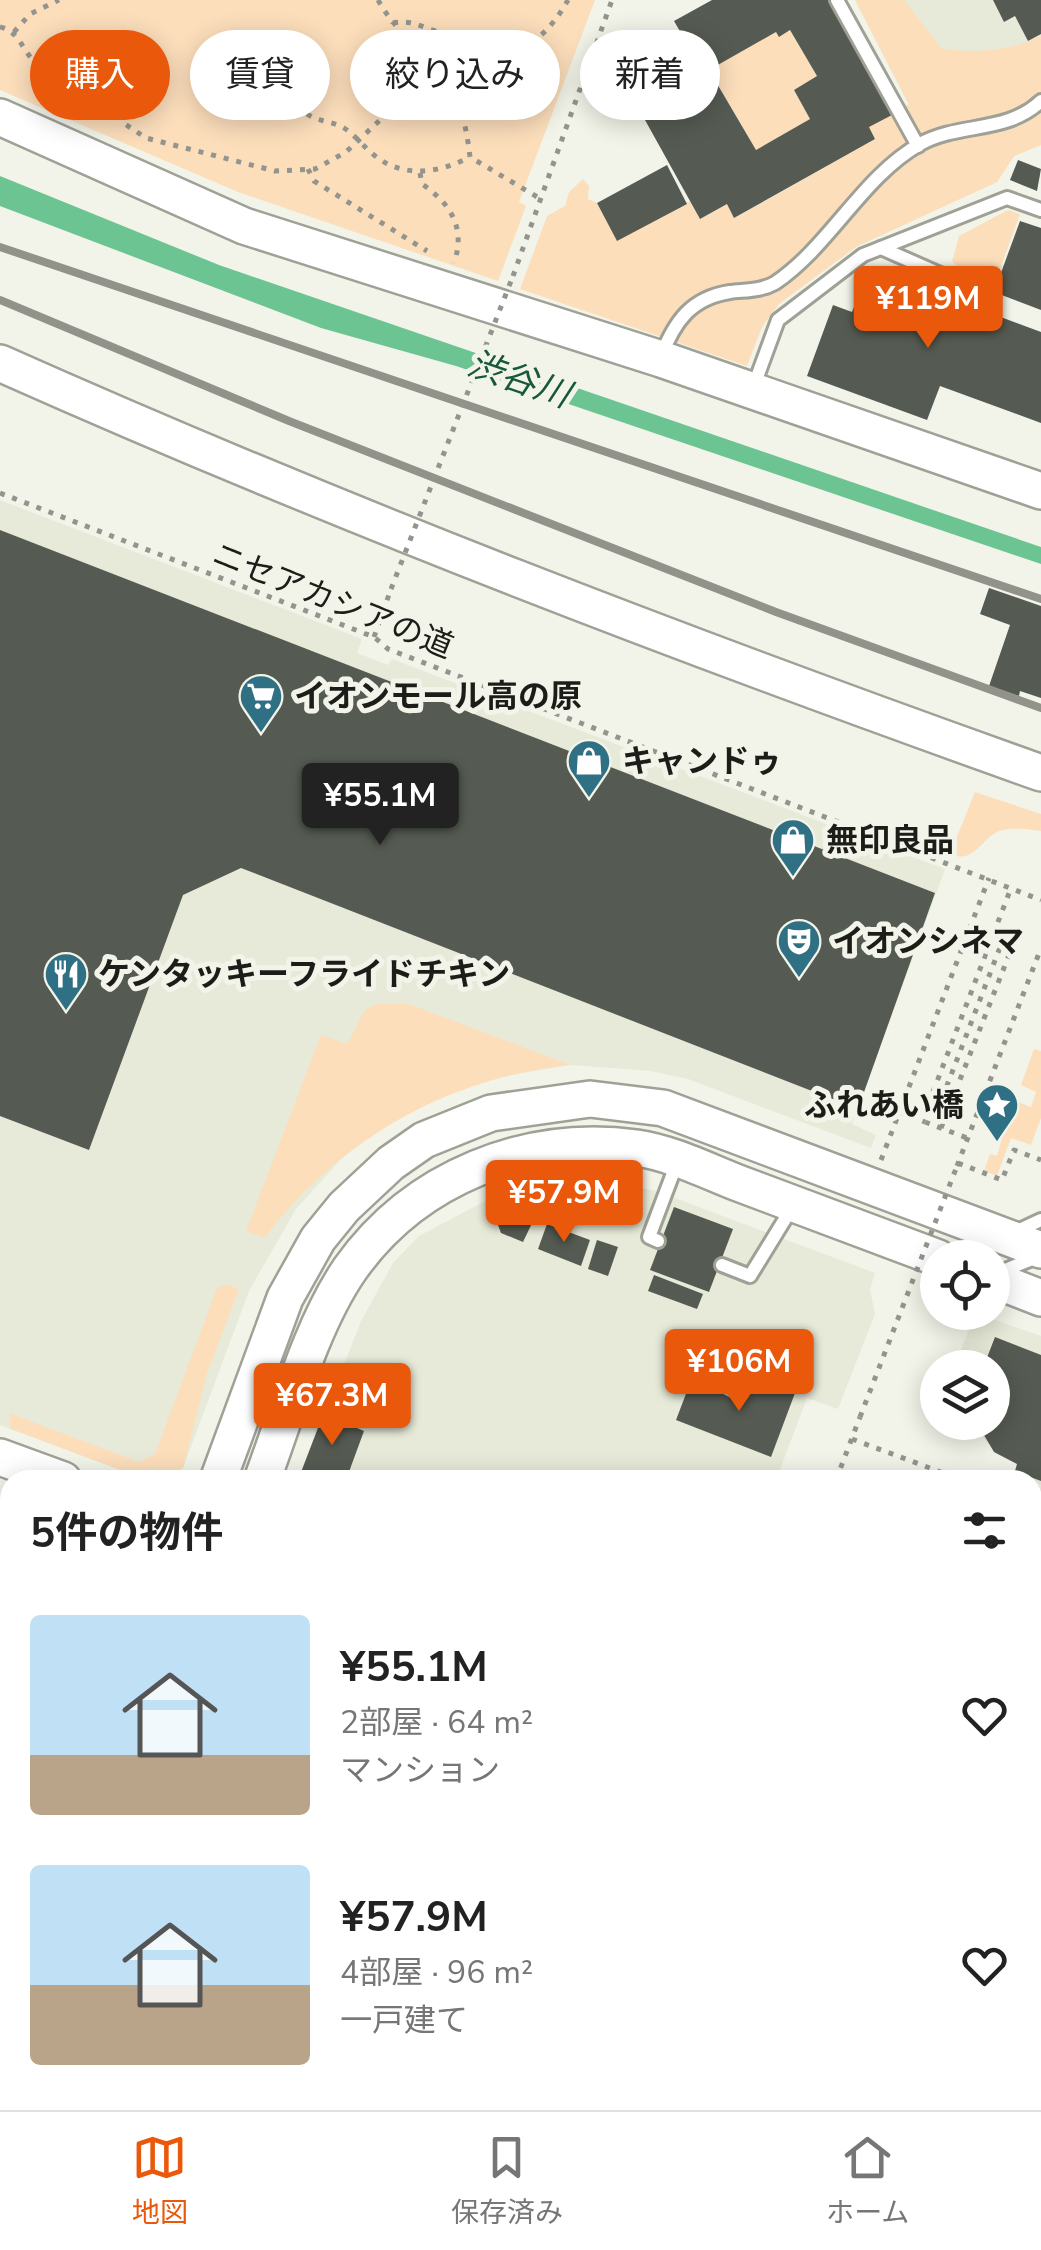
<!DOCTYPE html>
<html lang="ja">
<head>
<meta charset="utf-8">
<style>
  :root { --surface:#fff; --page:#f6f6f6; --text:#222; --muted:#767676; --line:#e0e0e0; --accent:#ea580c }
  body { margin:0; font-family:"Nunito Sans","Noto Sans JP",sans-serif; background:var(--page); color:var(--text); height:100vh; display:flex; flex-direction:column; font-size:38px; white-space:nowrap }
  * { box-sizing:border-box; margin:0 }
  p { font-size:32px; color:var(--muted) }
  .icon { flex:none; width:55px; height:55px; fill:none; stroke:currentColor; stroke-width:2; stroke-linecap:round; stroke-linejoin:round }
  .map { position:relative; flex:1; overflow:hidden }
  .panel { position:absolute; left:0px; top:1470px; width:1042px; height:640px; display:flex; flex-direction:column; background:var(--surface); border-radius:30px 30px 0 0; box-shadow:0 5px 25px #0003 }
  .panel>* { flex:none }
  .top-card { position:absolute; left:30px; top:30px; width:982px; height:90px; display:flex; gap:20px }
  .tools { position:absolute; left:920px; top:1240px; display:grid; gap:20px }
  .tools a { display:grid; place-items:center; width:90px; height:90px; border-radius:50%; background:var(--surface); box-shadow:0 5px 25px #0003; font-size:50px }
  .price { position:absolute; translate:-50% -85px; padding:0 22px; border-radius:10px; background:var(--accent); color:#fff; font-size:32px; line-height:65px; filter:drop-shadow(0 2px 5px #0008) }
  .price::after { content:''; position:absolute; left:50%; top:60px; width:30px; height:22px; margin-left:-15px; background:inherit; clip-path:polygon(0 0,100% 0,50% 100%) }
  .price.on { background:#222; color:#fff }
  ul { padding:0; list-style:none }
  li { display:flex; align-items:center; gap:30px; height:250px; padding:0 30px }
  li span { display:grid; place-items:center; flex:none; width:280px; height:200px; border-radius:10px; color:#555 }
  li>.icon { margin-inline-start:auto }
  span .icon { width:120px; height:120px; fill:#fffc; stroke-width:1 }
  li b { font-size:42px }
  h2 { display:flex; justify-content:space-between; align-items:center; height:120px; padding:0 30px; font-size:42px }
  .chip { padding:0 35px; border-radius:45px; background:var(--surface); box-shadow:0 5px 25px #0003; font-size:35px; line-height:90px }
  .chip.on { background:var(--accent); color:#fff }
  .dock { display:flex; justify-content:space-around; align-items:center; height:140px; border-top:2px solid var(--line); background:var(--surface); font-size:28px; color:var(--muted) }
  .dock a { display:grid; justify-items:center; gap:5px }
  .dock .on { color:var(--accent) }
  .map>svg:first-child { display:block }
</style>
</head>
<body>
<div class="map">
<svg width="1041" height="2110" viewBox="0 0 1041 2110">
  <rect width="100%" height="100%" fill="#f2f4e9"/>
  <g fill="#e7ead8">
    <polygon points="855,0 1041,0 1041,145 1014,156 997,182 957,200"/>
    <polygon points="0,500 362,639 357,653 388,665 392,659 945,869 852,1124 876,1135 871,1148 688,1079 651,1071 570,1065 482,1080 425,1103 379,1128 343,1157 296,1209 249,1291 183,1468 147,1480 0,1425"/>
    <polygon points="569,1181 618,1183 656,1191 875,1273 870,1290 875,1314 838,1409 807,1398 776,1480 299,1480 361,1321 393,1263 419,1236 489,1199 540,1183"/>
    <polygon points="975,1313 1041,1336 1041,1485 1015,1471 1017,1464 998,1455 983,1437 979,1423 992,1422 992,1368 954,1368"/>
    <polygon points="1041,1990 1041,2110 1022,2110 999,2101 1032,2100 1033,2012"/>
  </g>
  <g fill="#fcdebb">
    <polygon points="0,0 595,0 519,202 526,206 498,281 238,192 0,90"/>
    <path d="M 855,0 L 904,0 L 941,48 C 974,54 1011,51 1041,36 L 1041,145 L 1014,156 L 997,182 L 856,247 L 779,304 L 762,327 L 747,366 L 520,289 L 547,216 L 565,206 L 569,192 L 583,179 L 589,186 L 588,199 L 597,203 L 618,240 L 690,201 L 700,219 L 727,204 L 735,218 L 875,139 L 869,127 L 909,104 Z"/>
    <polygon points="790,30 817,76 794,90 810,119 756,150 709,70 776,32 779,37"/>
    <polygon points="1008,210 1020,214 994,286 966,277 952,261 959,236"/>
    <path d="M 975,792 L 1041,814 L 1041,831 C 1027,829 1004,826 992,835 C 978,846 971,863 950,854 Z"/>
    <path d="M 376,1004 L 409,1004 L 570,1065 C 445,1079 342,1138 264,1238 L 246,1231 L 321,1035 L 347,1044 L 365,1010 Z"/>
    <polygon points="1034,1049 1041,1051 1041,1118 1031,1145 1011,1138 997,1176 984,1171 990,1154 997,1156 1013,1100 1031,1107 1036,1092 1021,1085"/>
    <polygon points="226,1284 239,1289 207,1373 183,1468 147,1480 11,1429 9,1413 139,1462 155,1454 217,1288"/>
    <polygon points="250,2100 333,2100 335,2110 253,2110"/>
  </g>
  <polygon fill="#6dc493" points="0,176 219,265 1041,547 1041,564 456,366 321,328 0,206"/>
  <g fill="#555b52" fill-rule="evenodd">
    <path d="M 712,0 L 828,0 L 892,115 L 869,127 L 875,139 L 734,218 L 727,204 L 700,219 L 625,84 L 662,62 L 655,49 L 674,38 L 678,44 L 685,40 L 674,21 ZM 790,30 L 817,76 L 794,90 L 810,119 L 756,150 L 709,70 L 776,32 L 779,37 Z"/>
    <polygon points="993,0 1041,0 1041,34 1028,41 1015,16 1004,22"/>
    <polygon points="1018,160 1041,169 1037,191 1010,180"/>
    <polygon points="667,165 687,204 617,241 597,203"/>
    <polygon points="1020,221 1041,228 1041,310 994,292"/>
    <polygon points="869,268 1041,332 1041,423 940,386 927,420 807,376 833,305 852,312"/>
    <polygon points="0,530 935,893 858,1109 241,868 183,895 89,1150 0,1116"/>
    <polygon points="989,588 1041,606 1041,698 1020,691 1019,696 989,686 1010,625 980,614"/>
    <polygon points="526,1194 534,1219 523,1242 501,1233 490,1204"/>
    <polygon points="674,1207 733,1229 709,1292 650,1270"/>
    <polygon points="547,1224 590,1240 581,1266 538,1249"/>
    <polygon points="597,1240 618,1247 608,1276 588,1269"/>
    <polygon points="654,1275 703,1294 697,1309 648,1291"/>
    <polygon points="995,1337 1041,1355 1041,1481 1015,1471 1017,1464 994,1452 981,1430 979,1422 992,1422 992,1368 983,1368"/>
    <polygon points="749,1376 795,1393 771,1457 676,1420 692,1378 739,1402"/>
    <polygon points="326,1407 353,1418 350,1425 364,1431 346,1480 298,1480"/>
    <polygon points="0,1505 10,1509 10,1530 0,1526"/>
    <polygon points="0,1535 10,1539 10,1569 0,1565"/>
    <polygon points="1032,1545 1041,1548 1041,1777 1032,1774"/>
    <polygon points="0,1812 10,1816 10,1879 0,1905"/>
    <polygon points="1032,1898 1041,1901 1041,1962 1033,1983"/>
    <polygon points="839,2100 915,2100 911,2110 864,2110"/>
    <polygon points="925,2100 988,2100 984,2110 921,2110"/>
  </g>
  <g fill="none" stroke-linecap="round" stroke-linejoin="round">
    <g stroke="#9fa197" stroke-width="18">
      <g id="lane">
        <polyline points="837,0 918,146"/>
        <polyline points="881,248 981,292"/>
        <path d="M 661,356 C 675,321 691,298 730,292 C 745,290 761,291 775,283 C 830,246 862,177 920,144 C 960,122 1006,134 1041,101"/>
        <polyline points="753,388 778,320 863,255 1007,198 1041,210"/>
        <polyline points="1015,1232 1041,1220"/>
        <polyline points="658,1241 649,1237 678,1160"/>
        <polyline points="722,1265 750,1276 793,1206"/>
        <polyline points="998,1273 1039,1256"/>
        <polyline points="0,1776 10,1779"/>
      </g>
    </g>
    <g stroke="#9fa197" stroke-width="40">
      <g id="secondary">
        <polyline points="0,117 244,226 661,359 1041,491"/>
        <path d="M 0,363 C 341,515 690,648 1041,773"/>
        <polyline points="992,1279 1041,1298"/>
        <polyline points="0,1457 63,1480"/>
        <polyline points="218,1480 285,1298 318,1239 344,1207 391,1163 424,1140 491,1113 590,1099 663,1108 1041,1250"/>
        <path d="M 262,1480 C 287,1414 310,1327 350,1269 C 415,1177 527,1133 637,1148 C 671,1153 705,1170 738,1183 C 804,1208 871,1233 938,1258"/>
        <polyline points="1032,1850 1041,1853"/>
        <polyline points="0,2064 10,2037"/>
        <polyline points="17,2110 21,2100"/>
      </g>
    </g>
    <g stroke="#93948d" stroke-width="5" stroke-dasharray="5 8" stroke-linecap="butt">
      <path d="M 378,0 C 395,30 419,49 442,73 C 460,93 467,131 470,157 L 539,198"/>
      <path d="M 393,23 C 407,20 419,25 432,30 C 497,51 529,68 568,0"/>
      <path d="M 0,27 C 20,31 22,52 38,65 C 53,77 79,82 98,83 L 125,124 L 146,138 L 275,171 L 315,169 L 346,152 L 380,120 L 392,86 L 393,23"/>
      <polyline points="14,32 30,14 59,0"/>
      <path d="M 307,114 C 319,122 332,121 344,128 C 355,135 364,147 374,155 C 403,179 439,173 470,157"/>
      <polyline points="308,169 314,181 427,251"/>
      <path d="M 420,173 L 422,184 C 451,204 466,228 454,263"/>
      <polyline points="513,276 612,0"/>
      <polyline points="0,493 374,637 388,649 1041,900"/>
      <polyline points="374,637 391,589"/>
      <polyline points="925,1122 967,1138"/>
      <polyline points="941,1128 1009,955 999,950 943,1096 933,1092 1011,888"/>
      <polyline points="881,1160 989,878"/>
      <polyline points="958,1163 1002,1180 1014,1150 1041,1160"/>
      <polyline points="957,1166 1041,948"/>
      <polyline points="852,1439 962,1480"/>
      <polyline points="836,1480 860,1417"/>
      <polyline points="1032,1506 1041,1509"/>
      <polyline points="575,2100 577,2110"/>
      <polyline points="745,2100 771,2110"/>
      <polyline points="731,2110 732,2100"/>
    </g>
    <use href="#lane" stroke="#fff" stroke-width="12"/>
    <use href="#secondary" stroke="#fff" stroke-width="35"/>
    <g stroke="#91928a" stroke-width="8">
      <polyline points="0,247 1041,599"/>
      <polyline points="0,300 289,421 776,612 1041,708"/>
    </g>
    <g stroke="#93948d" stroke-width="5" stroke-dasharray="5 8" stroke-linecap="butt">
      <polyline points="391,589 513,276"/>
      <polyline points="862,1097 925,1122"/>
      <polyline points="860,1417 957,1166"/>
    </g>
  </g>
  <defs>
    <g id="supermarket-pin" transform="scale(2.25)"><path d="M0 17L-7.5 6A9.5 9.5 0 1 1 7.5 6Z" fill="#307084" stroke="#f2f4e9"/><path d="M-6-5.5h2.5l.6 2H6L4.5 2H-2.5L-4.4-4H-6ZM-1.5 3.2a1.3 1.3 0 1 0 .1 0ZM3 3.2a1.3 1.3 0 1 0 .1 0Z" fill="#fff"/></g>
    <g id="shop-pin" transform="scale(2.25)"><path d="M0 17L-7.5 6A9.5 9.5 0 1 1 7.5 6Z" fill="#307084" stroke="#f2f4e9"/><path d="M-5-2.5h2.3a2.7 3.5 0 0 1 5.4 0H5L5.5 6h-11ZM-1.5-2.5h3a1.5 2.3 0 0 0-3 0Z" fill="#fff"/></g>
    <g id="theatre-pin" transform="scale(2.25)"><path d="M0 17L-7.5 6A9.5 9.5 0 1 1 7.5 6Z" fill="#307084" stroke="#f2f4e9"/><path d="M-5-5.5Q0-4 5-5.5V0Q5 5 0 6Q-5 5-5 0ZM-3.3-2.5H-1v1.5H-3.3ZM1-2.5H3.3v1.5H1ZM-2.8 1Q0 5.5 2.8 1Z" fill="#fff"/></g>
    <g id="restaurant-pin" transform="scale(2.25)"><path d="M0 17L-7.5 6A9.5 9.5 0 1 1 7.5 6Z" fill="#307084" stroke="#f2f4e9"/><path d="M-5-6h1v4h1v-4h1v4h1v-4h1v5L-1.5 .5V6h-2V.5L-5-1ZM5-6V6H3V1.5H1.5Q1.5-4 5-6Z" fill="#fff"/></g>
    <g id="sight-pin" transform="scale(2.25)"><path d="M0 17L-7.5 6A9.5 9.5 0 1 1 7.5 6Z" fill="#307084" stroke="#f2f4e9"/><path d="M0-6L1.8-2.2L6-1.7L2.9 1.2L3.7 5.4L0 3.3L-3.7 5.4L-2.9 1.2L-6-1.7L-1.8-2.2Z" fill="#fff"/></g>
  </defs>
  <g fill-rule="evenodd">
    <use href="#supermarket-pin" x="261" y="696"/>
    <use href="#shop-pin" x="589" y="761"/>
    <use href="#shop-pin" x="793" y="840"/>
    <use href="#theatre-pin" x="799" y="941"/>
    <use href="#restaurant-pin" x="66" y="974"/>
    <use href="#sight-pin" x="997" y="1105"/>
  </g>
  <g text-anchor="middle" stroke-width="10" stroke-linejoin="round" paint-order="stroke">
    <g font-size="32" fill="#1c1d19" stroke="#f2f4e9">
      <text transform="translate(333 600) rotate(22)" y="11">ニセアカシアの道</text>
    </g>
    <g font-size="32" font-weight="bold" fill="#1c1d19" stroke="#f2f4e9" text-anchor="start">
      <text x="294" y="707">イオンモール高の原</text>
      <text x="622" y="772">キャンドゥ</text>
      <text x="826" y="851">無印良品</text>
      <text x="832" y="952">イオンシネマ</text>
      <text x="98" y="985">ケンタッキーフライドチキン</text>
      <text x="964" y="1116" text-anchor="end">ふれあい橋</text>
    </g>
    <g font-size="35" font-style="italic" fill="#175939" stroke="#f2f4e9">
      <text transform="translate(519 379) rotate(19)" y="12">渋谷川</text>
    </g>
  </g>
</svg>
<div class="tools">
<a><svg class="icon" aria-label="locate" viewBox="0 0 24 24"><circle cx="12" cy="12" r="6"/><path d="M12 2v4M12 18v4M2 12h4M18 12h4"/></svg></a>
<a><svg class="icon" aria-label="layers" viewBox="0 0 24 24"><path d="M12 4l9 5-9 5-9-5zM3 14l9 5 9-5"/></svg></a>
</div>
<b class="price" style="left:928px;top:351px">¥119M</b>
<b class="price on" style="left:380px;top:848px">¥55.1M</b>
<b class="price" style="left:564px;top:1245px">¥57.9M</b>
<b class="price" style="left:739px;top:1414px">¥106M</b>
<b class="price" style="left:332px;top:1448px">¥67.3M</b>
<div class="top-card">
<a class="chip on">購入</a>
<a class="chip">賃貸</a>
<a class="chip">絞り込み</a>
<a class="chip">新着</a>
</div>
<section class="panel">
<h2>5件の物件<svg class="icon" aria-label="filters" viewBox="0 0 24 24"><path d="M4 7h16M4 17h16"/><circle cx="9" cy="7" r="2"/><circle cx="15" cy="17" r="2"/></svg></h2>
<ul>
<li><span style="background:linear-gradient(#bfe0f5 70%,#b9a48a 0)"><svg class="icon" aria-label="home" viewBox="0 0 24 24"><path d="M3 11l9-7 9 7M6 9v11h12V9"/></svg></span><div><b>¥55.1M</b><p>2部屋 · 64 m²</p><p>マンション</p></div><svg class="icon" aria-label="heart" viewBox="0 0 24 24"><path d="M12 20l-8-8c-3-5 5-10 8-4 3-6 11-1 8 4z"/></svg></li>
<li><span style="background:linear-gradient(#bfe0f5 60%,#b9a48a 0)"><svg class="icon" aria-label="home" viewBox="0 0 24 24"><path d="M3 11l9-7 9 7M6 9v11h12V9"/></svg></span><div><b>¥57.9M</b><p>4部屋 · 96 m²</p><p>一戸建て</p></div><svg class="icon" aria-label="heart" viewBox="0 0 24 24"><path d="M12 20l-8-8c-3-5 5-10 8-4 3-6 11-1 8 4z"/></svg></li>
</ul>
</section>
</div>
<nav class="dock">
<a class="on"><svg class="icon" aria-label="map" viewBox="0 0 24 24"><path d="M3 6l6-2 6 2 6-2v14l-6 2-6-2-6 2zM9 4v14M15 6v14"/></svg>地図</a>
<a><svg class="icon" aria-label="saved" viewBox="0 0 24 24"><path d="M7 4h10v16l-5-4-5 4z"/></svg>保存済み</a>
<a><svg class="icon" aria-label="home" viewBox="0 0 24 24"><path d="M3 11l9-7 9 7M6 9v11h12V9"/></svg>ホーム</a>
</nav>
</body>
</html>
